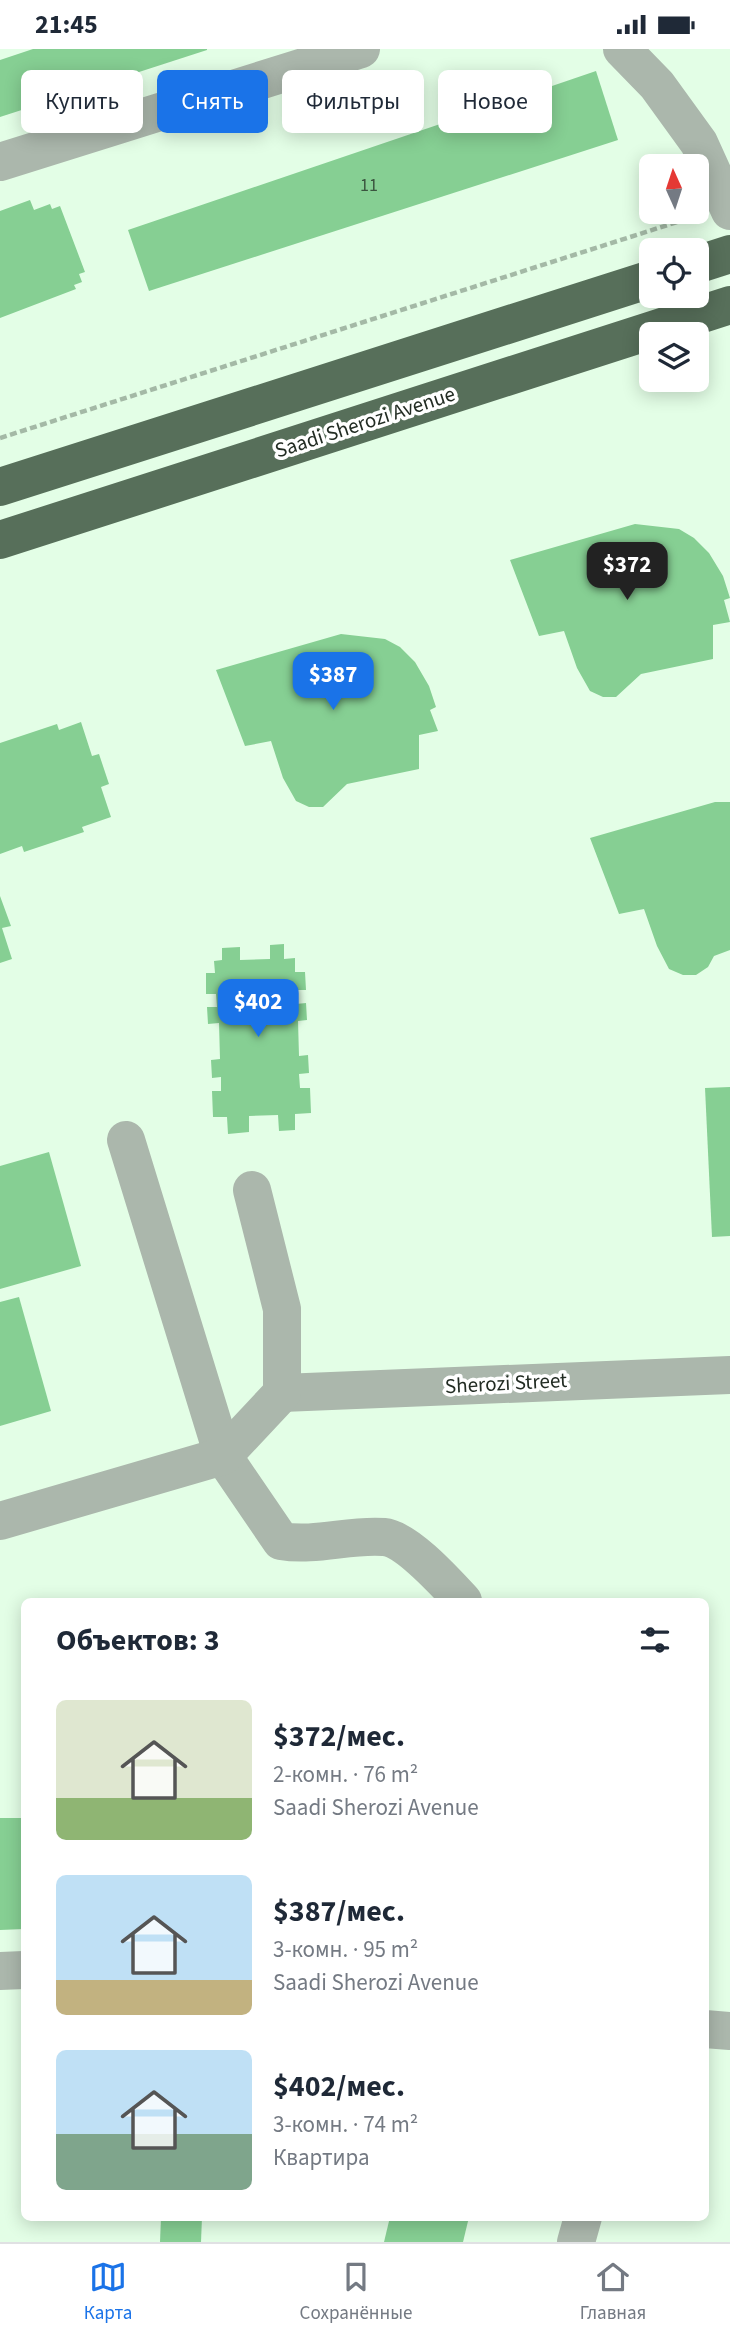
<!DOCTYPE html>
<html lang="ru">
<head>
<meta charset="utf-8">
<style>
  :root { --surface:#fff; --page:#f6f6f7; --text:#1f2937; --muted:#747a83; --line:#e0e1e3; --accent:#1a73e8 }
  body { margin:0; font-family:"Source Sans 3",sans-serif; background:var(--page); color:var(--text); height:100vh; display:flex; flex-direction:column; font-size:26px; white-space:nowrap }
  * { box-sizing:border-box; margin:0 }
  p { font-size:23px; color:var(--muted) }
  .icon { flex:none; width:38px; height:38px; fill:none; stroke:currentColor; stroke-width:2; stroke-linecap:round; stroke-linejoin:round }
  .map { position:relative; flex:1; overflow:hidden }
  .details { position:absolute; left:21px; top:1549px; width:688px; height:623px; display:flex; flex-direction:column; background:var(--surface); border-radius:10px; box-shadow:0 4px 18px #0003 }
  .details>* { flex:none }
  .top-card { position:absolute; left:21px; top:21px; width:690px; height:63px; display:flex; gap:14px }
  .needle { width:46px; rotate:357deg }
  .fabs { position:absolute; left:639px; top:105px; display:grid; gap:14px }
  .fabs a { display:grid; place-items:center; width:70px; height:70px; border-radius:10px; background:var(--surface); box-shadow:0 4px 18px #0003; font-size:35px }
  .price { position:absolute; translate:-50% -60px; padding:0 16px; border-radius:14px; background:var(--accent); color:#fff; font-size:23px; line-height:46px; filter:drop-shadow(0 2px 4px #0008) }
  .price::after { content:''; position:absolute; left:50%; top:42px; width:21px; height:16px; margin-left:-10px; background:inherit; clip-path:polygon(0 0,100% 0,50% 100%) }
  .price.on { background:#222; color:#fff }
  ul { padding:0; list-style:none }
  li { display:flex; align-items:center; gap:21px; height:175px; padding:0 35px }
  li span { display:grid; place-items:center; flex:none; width:196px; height:140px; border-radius:10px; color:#555 }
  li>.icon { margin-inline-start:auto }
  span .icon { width:84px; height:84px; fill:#fffc; stroke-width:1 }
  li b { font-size:30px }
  h2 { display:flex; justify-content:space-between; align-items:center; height:84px; padding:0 35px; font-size:30px }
  .tag { padding:0 24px; border-radius:10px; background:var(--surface); box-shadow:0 4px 18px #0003; font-size:24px; line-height:63px }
  .tag.on { background:var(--accent); color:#fff }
  .status { display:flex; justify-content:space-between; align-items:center; height:49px; padding:0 35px; background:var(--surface); direction:ltr }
  .status svg { height:19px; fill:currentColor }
  .menu { display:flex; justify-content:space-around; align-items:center; height:98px; border-top:2px solid var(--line); background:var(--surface); font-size:19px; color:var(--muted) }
  .menu a { display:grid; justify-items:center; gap:4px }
  .menu .on { color:var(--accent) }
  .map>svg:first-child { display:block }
</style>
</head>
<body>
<div class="status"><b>21:45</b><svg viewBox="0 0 49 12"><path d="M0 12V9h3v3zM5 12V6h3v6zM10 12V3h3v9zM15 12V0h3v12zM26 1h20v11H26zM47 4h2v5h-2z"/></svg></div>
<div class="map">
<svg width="730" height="2193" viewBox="0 0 730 2193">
  <rect width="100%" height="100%" fill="#e3fee6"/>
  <g fill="#86cf93">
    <polygon points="33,0 207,0 207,1 0,68 0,11"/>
    <polygon points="596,22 618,91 149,242 128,181"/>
    <polygon points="30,151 34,161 50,155 52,160 60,157 85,223 79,225 82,233 74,236 76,240 0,269 0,162"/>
    <polygon points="635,475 679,480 694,489 709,504 723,527 730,549 724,551 730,573 713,576 713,610 641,625 616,648 603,648 590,642 577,619 564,582 539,587 510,511"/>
    <polygon points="341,585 385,590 400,598 415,613 429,637 436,658 430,661 438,682 419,686 419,720 347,735 323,758 309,758 296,752 283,729 271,692 245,697 216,621"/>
    <polygon points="81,673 92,707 99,705 109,735 101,738 111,768 82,778 84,783 24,803 22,797 0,805 0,694 57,675 59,681"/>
    <polygon points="715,753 730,753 730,901 714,907 708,918 696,926 683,926 669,920 657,897 644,860 619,865 590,789"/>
    <polygon points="0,847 11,877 2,879 12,910 0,914"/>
    <polygon points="284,895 284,910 295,909 295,923 305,923 306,941 296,941 296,955 306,954 307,971 298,972 299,1007 308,1006 309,1024 299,1025 300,1039 310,1039 311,1064 295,1065 295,1081 279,1082 278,1066 249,1067 249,1083 228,1085 227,1068 213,1068 212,1042 221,1042 221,1028 212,1029 211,1011 220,1010 219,974 208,975 207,958 217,958 216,945 206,945 206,924 215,924 214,912 222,911 222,899 240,898 240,911 270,910 270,896"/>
    <polygon points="730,1038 730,1187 712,1188 705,1039"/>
    <polygon points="49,1103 81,1217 0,1240 0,1117"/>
    <polygon points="19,1248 51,1362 0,1377 0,1253"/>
    <polygon points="0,1769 24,1769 24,1880 0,1881"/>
    <polygon points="161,2168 202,2168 201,2193 160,2193"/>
    <polygon points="390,2168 469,2168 463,2193 384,2193"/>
  </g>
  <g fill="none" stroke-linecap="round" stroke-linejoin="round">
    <polyline stroke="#a4b9a6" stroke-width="4.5" stroke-dasharray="7 3.5" stroke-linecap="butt" points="0,389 696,167"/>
    <g stroke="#abb7ac" stroke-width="38">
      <polyline points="622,0 657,36 699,94 730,162"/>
      <polyline points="0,113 361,0"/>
      <path d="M 126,1091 L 223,1407 L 281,1492 C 316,1498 350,1485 384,1488 C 407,1490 447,1535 463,1552"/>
      <polyline points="282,1344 730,1326"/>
      <polyline points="0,1472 223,1407 282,1344 282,1260 252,1141"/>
      <polyline points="0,1922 24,1921"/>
      <polyline points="705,1980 730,1982"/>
      <polyline points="576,2193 583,2168"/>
    </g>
    <g stroke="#576f5a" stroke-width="38">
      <polyline points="696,216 730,205"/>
      <polyline points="0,438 651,230"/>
      <polyline points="0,491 730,256"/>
    </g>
  </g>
  <g text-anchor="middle" stroke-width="7" stroke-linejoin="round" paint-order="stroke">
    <g font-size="18" fill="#3b553f">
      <text x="369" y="142">11</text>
    </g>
    <g font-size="21" fill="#222c23" stroke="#fff">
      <text transform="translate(365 373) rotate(-18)" y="7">Saadi Sherozi Avenue</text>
      <text transform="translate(506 1334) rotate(-3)" y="7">Sherozi Street</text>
    </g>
  </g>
</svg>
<div class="fabs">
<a><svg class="needle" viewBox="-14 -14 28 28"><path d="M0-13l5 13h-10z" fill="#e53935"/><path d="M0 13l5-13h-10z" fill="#747a83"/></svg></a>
<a><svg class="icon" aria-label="locate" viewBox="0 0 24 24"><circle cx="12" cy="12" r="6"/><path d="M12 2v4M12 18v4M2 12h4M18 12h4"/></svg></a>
<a><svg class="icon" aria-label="layers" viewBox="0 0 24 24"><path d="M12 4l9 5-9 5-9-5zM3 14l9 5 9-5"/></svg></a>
</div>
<b class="price on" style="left:627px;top:553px">$372</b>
<b class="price" style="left:333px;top:663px">$387</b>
<b class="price" style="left:258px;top:990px">$402</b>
<div class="top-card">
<a class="tag">Купить</a>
<a class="tag on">Снять</a>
<a class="tag">Фильтры</a>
<a class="tag">Новое</a>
</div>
<section class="details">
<h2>Объектов: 3<svg class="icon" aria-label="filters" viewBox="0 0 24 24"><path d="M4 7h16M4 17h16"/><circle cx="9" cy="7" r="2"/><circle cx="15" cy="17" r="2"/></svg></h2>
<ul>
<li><span style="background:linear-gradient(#dfe7d0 70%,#8fb573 0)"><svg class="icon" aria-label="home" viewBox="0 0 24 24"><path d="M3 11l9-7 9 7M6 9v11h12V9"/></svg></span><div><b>$372/мес.</b><p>2-комн. · 76 m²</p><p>Saadi Sherozi Avenue</p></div></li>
<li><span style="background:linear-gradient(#bfe0f5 75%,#c2b280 0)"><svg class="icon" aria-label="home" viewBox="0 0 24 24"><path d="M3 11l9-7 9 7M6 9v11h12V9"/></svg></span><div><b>$387/мес.</b><p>3-комн. · 95 m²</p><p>Saadi Sherozi Avenue</p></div></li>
<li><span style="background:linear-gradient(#bfe0f5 60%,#7fa58c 0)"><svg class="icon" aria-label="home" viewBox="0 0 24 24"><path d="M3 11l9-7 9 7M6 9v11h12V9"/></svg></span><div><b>$402/мес.</b><p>3-комн. · 74 m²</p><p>Квартира</p></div></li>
</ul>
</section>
</div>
<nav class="menu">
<a class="on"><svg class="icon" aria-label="map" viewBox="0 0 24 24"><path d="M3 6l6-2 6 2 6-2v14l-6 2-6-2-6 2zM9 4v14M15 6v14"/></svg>Карта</a>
<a><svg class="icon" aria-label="saved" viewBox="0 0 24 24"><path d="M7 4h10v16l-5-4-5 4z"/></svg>Сохранённые</a>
<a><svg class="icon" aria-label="home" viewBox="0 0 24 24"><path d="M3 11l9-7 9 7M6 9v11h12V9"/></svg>Главная</a>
</nav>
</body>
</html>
